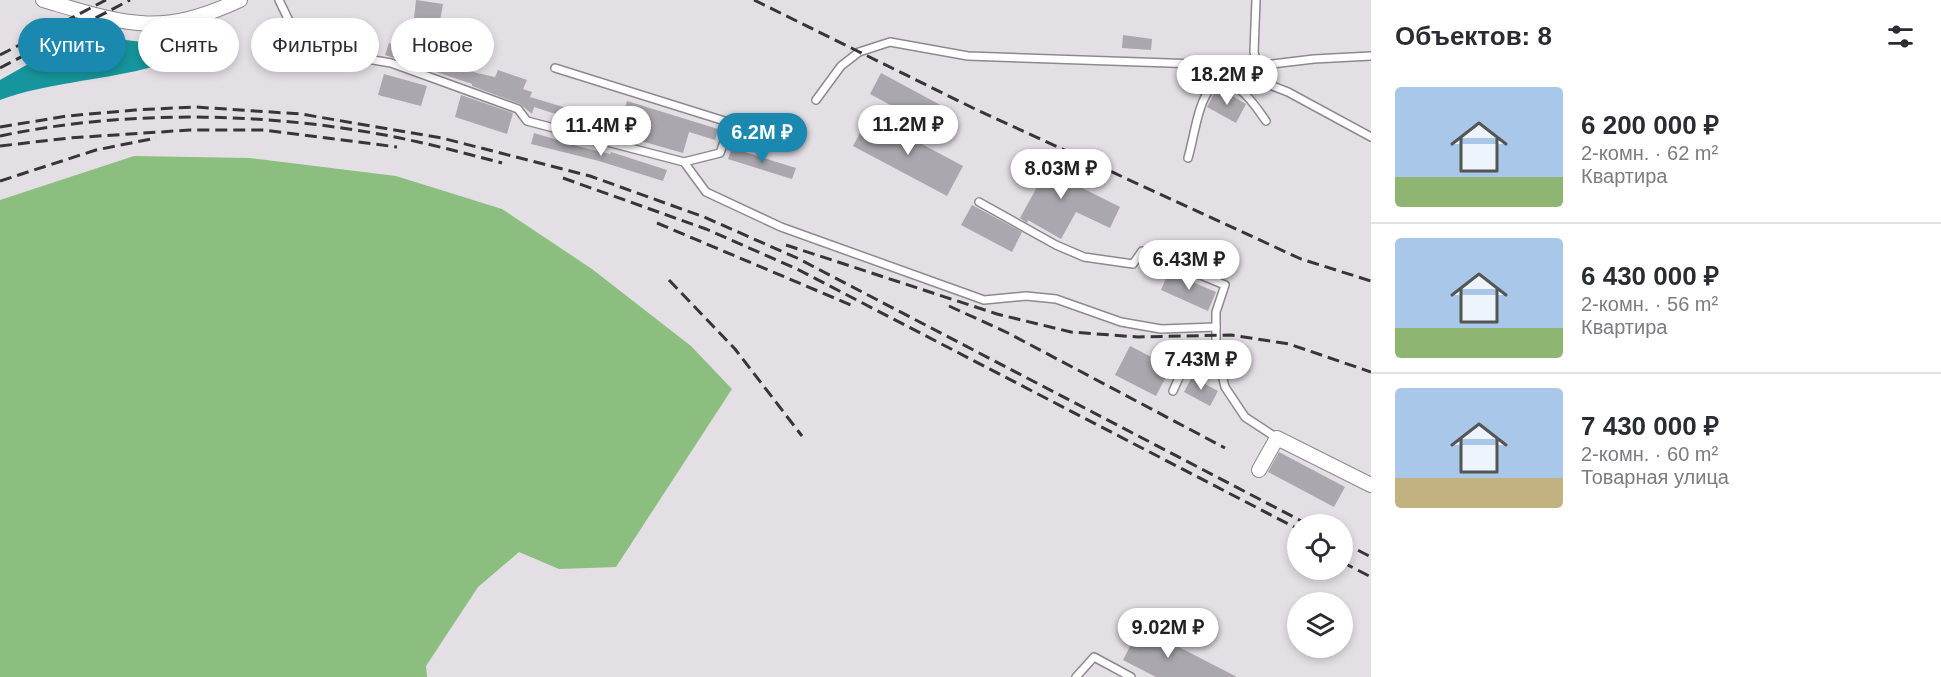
<!DOCTYPE html>
<html lang="ru">
<head>
<meta charset="utf-8">
<style>
  :root { --surface:#fff; --page:#f7f7f7; --text:#2b2b33; --muted:#7c7c81; --line:#e1e1e2; --accent:#1b88af }
  body { margin:0; font-family:Arial,sans-serif; background:var(--page); color:var(--text); height:100vh; display:flex; flex-direction:column; font-size:22px; white-space:nowrap }
  * { box-sizing:border-box; margin:0 }
  p { font-size:20px; color:var(--muted) }
  .icon { flex:none; width:33px; height:33px; fill:none; stroke:currentColor; stroke-width:2; stroke-linecap:round; stroke-linejoin:round }
  .map { position:relative; flex:1; overflow:hidden }
  .side { display:flex; flex-direction:column; background:var(--surface); width:570px }
  .side>* { flex:none }
  .top-card { position:absolute; left:18px; top:18px; width:570px; height:54px; display:flex; gap:12px }
  .tools { position:absolute; left:1287px; top:514px; display:grid; gap:12px }
  .tools a { display:grid; place-items:center; width:66px; height:66px; border-radius:50%; background:var(--surface); box-shadow:0 3px 9px #0003; font-size:30px }
  .price { position:absolute; translate:-50% -51px; padding:0 14px; border-radius:21px; background:#fff; color:#222; font-size:20px; line-height:39px; filter:drop-shadow(0 2px 3px #0008) }
  .price::after { content:''; position:absolute; left:50%; top:36px; width:18px; height:14px; margin-left:-9px; background:inherit; clip-path:polygon(0 0,100% 0,50% 100%) }
  .price.selected { background:var(--accent); color:#fff }
  ul { padding:0; list-style:none }
  li { display:flex; align-items:center; gap:18px; height:150px; padding:0 24px }
  li+li { border-top:2px solid var(--line) }
  li span { display:grid; place-items:center; flex:none; width:168px; height:120px; border-radius:6px; color:#555 }
  li>.icon { margin-inline-start:auto }
  span .icon { width:72px; height:72px; fill:#fffc; stroke-width:1 }
  li b { font-size:26px }
  h2 { display:flex; justify-content:space-between; align-items:center; height:72px; padding:0 24px; font-size:26px }
  .tag { padding:0 21px; border-radius:27px; background:var(--surface); box-shadow:0 3px 9px #0003; font-size:21px; line-height:54px }
  .tag.selected { background:var(--accent); color:#fff }
  main { display:flex; flex:1; min-height:0 }
  .map>svg:first-child { display:block }
</style>
</head>
<body>
<main>
<div class="map">
<svg width="1371" height="677" viewBox="0 0 1371 677">
  <rect width="100%" height="100%" fill="#e4dee5"/>
  <polygon fill="#8cbf7f" points="134,156 249,158 396,176 502,209 592,269 691,346 732,389 616,567 559,569 519,552 478,587 426,666 427,677 0,677 0,200"/>
  <path fill="#16969c" d="M 110,38 L 190,48 L 192,53 C 177,62 161,65 144,69 C 97,81 46,83 0,100 L 0,80 L 37,59 L 79,39 Z"/>
  <g fill="#aba7ae">
    <polygon points="416,0 443,4 440,21 414,18"/>
    <polygon points="1123,35 1152,39 1151,50 1122,48"/>
    <polygon points="389,43 477,73 495,77 498,70 527,80 523,89 532,92 530,97 570,109 621,122 627,101 718,129 715,140 689,132 683,153 561,118 562,116 534,107 532,114 520,104 472,86 472,84 385,55"/>
    <polygon points="881,73 946,108 935,129 870,94"/>
    <polygon points="384,74 427,86 421,106 378,95"/>
    <polygon points="1222,90 1246,104 1236,123 1207,107 1215,92"/>
    <polygon points="461,95 513,113 507,134 455,117"/>
    <polygon points="869,116 963,166 947,196 853,146"/>
    <polygon points="534,133 581,147 610,154 611,152 667,170 663,181 599,161 531,144"/>
    <polygon points="732,148 796,168 792,179 728,159"/>
    <polygon points="1030,155 1072,178 1070,182 1120,207 1110,228 1076,212 1061,239 1028,220 1027,223 1020,218 1037,187 1018,177"/>
    <polygon points="972,205 1022,232 1012,252 961,225"/>
    <polygon points="1169,272 1216,292 1208,311 1161,290"/>
    <polygon points="1130,346 1171,367 1156,396 1115,375"/>
    <polygon points="1192,377 1218,391 1210,406 1184,392"/>
    <polygon points="1279,452 1345,487 1334,507 1268,472"/>
    <polygon points="1140,627 1237,677 1156,677 1123,660"/>
  </g>
  <g fill="none" stroke-linecap="round" stroke-linejoin="round">
    <g stroke="#8e898f" stroke-width="10">
      <g id="lane">
        <polyline points="279,0 302,48 391,63 518,109 527,121 684,162 706,192 781,227 984,300 1026,296 1056,299 1121,322 1161,329 1216,327"/>
        <polyline points="1256,0 1254,52 1262,82 1288,92 1371,137"/>
        <polyline points="555,68 731,123 720,153 684,162"/>
        <polyline points="1243,91 1262,82"/>
        <polyline points="816,100 841,66 859,52 890,42 968,56 1256,66 1314,59 1371,56"/>
        <path d="M 1188,158 C 1194,138 1198,100 1212,87 C 1237,75 1253,103 1266,121"/>
        <polyline points="979,202 1056,245 1084,257 1133,264 1142,251 1225,285 1216,312 1216,350 1225,387 1245,417 1277,438"/>
        <polyline points="1173,391 1182,371 1203,367 1216,350"/>
        <polyline points="1076,677 1094,657 1131,677"/>
      </g>
    </g>
    <g stroke="#8e898f" stroke-width="16">
      <g id="street">
        <path d="M 43,0 C 125,24 158,38 240,0"/>
        <polyline points="1259,470 1277,438 1371,485"/>
      </g>
    </g>
    <use href="#lane" stroke="#fff" stroke-width="7"/>
    <use href="#street" stroke="#fff" stroke-width="14"/>
    <g stroke="#383538" stroke-width="3" stroke-dasharray="12 6" stroke-linecap="butt">
      <polyline points="754,0 973,108 1301,259 1371,281"/>
      <polyline points="0,55 106,0"/>
      <polyline points="0,68 130,0"/>
      <polyline points="0,127 67,116 135,110 195,107 301,114 442,138 590,176 704,217 797,258 1309,525"/>
      <path d="M 0,136 C 128,109 272,112 400,138 C 434,145 468,154 502,163"/>
      <polyline points="0,146 69,138 190,130 264,130 397,147"/>
      <polyline points="563,178 706,229 797,269 1298,529"/>
      <polyline points="0,181 96,150 156,138"/>
      <polyline points="657,223 851,305"/>
      <polyline points="786,245 997,314 1071,332 1138,337 1231,335 1289,344 1371,372"/>
      <polyline points="669,280 735,349 802,436"/>
      <polyline points="949,306 1008,333 1225,448"/>
      <polyline points="1342,542 1371,557"/>
      <polyline points="1342,562 1371,577"/>
    </g>
  </g>
</svg>
<div class="tools">
<a><svg class="icon" aria-label="locate" viewBox="0 0 24 24"><circle cx="12" cy="12" r="6"/><path d="M12 2v4M12 18v4M2 12h4M18 12h4"/></svg></a>
<a><svg class="icon" aria-label="layers" viewBox="0 0 24 24"><path d="M12 4l9 5-9 5-9-5zM3 14l9 5 9-5"/></svg></a>
</div>
<b class="price" style="left:1227px;top:106px">18.2M ₽</b>
<b class="price" style="left:908px;top:156px">11.2M ₽</b>
<b class="price" style="left:601px;top:157px">11.4M ₽</b>
<b class="price selected" style="left:762px;top:164px">6.2M ₽</b>
<b class="price" style="left:1061px;top:200px">8.03M ₽</b>
<b class="price" style="left:1189px;top:291px">6.43M ₽</b>
<b class="price" style="left:1201px;top:391px">7.43M ₽</b>
<b class="price" style="left:1168px;top:659px">9.02M ₽</b>
<div class="top-card">
<a class="tag selected">Купить</a>
<a class="tag">Снять</a>
<a class="tag">Фильтры</a>
<a class="tag">Новое</a>
</div>
</div>
<section class="side">
<h2>Объектов: 8<svg class="icon" aria-label="filters" viewBox="0 0 24 24"><path d="M4 7h16M4 17h16"/><circle cx="9" cy="7" r="2"/><circle cx="15" cy="17" r="2"/></svg></h2>
<ul>
<li><span style="background:linear-gradient(#a9c7e8 75%,#8fb573 0)"><svg class="icon" aria-label="home" viewBox="0 0 24 24"><path d="M3 11l9-7 9 7M6 9v11h12V9"/></svg></span><div><b>6 200 000 ₽</b><p>2-комн. · 62 m²</p><p>Квартира</p></div></li>
<li><span style="background:linear-gradient(#a9c7e8 75%,#8fb573 0)"><svg class="icon" aria-label="home" viewBox="0 0 24 24"><path d="M3 11l9-7 9 7M6 9v11h12V9"/></svg></span><div><b>6 430 000 ₽</b><p>2-комн. · 56 m²</p><p>Квартира</p></div></li>
<li><span style="background:linear-gradient(#a9c7e8 75%,#c2b280 0)"><svg class="icon" aria-label="home" viewBox="0 0 24 24"><path d="M3 11l9-7 9 7M6 9v11h12V9"/></svg></span><div><b>7 430 000 ₽</b><p>2-комн. · 60 m²</p><p>Товарная улица</p></div></li>
</ul>
</section>
</main>
</body>
</html>
